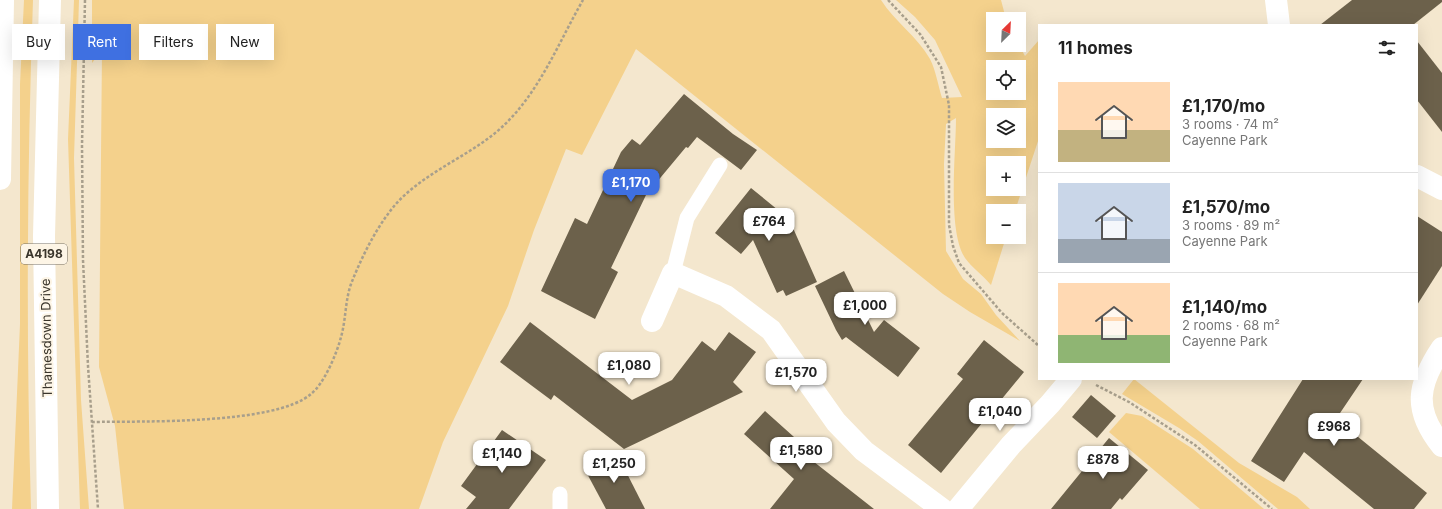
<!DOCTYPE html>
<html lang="en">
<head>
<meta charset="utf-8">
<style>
  :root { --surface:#fff; --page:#f2f2f2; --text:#222; --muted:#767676; --line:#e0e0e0; --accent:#3f70e1 }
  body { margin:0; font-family:Inter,sans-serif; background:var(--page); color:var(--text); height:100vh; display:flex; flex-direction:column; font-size:15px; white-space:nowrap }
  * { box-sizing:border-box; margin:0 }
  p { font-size:13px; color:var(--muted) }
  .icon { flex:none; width:22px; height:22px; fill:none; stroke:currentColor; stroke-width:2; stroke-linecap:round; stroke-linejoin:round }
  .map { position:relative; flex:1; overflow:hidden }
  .side { position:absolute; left:1038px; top:24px; width:380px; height:356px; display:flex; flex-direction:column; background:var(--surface); border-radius:0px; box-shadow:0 4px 16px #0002 }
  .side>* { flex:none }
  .guide { position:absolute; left:12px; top:24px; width:380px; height:36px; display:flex; gap:8px }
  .needle { width:26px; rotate:24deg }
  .fabs { position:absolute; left:986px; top:12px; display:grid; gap:8px }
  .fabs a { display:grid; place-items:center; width:40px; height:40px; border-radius:0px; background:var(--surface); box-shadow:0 4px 16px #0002; font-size:20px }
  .price { position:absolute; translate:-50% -34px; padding:0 9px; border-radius:8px; background:#fff; color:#222; font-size:13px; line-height:26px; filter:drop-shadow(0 1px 2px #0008) }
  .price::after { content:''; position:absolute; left:50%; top:24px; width:12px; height:9px; margin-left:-6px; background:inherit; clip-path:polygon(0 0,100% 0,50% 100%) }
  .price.on { background:var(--accent); color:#fff }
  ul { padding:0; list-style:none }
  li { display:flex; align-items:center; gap:12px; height:100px; padding:0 20px }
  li+li { border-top:1px solid var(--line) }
  li span { display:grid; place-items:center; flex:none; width:112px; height:80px; border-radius:0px; color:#555 }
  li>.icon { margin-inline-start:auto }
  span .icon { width:48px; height:48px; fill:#fffc; stroke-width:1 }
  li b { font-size:17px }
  h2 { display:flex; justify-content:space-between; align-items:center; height:48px; padding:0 20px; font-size:17px }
  .chip { padding:0 14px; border-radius:0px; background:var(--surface); box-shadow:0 4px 16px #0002; font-size:14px; line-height:36px }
  .chip.on { background:var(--accent); color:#fff }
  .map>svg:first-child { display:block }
</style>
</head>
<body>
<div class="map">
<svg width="1442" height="509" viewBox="0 0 1442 509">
  <rect width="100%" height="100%" fill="#f4e7ce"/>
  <g fill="#f4d18c" fill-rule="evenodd">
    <path d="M 24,0 L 33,0 C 27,170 26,339 31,509 L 12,509 L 20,324 L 20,84 Z"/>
    <polygon points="74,0 79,0 74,158 81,400 89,509 80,509 68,139"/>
    <path d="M 92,0 L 881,0 C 895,22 917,36 930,59 C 936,71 938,85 942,98 L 962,97 L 935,40 L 915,17 L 896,0 L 1001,0 L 1006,19 L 993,19 L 993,45 L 1019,45 L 1025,56 L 1039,40 L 1039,138 L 1015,211 L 993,211 L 993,237 L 1006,237 L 991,285 C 983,275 972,268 965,258 C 947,230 956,153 956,118 L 946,124 L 944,164 L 946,251 L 963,279 L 981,294 L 996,315 L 1020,341 L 970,312 L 943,294 L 636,49 L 582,155 L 566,149 L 534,230 L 508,306 L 443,442 L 419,509 L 124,509 L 115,426 L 99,367 L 102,50 L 92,63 ZM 993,67 L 1019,67 L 1019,93 L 993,93 ZM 993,115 L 1019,115 L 1019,141 L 993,141 ZM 993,163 L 1019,163 L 1019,189 L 993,189 Z"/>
    <polygon points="1134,379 1239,463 1297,497 1310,509 1278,509 1198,441 1179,428 1122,394"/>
    <polygon points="1126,413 1142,416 1193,449 1264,509 1200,509 1109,432"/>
  </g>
  <g fill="#6c614b">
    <polygon points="1352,0 1442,0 1442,2 1413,25 1320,25"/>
    <polygon points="1417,41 1442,73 1442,132 1417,100"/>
    <polygon points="684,94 733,134 757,150 741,170 697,137 688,148 686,147 646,195 611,268 618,272 595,319 541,291 575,218 587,224 621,152 632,139 640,145"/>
    <polygon points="751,188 789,219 817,282 786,296 783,290 777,293 753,240 741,254 715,233"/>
    <polygon points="1417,216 1442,232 1442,266 1417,305"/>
    <polygon points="844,271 874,332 884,320 920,348 898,377 846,337 842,340 836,330 815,286"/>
    <polygon points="530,322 632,400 672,380 702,341 715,351 729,332 756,352 733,382 743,392 624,449 554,395 551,400 500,362"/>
    <polygon points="984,340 1024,372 941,473 908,445 963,379 957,374"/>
    <polygon points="1303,379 1363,379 1336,419 1427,493 1414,509 1374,509 1304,452 1284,482 1251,461"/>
    <polygon points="1091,395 1116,416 1097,438 1072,417"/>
    <polygon points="765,411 813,454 809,458 874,509 770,509 794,479 744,434"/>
    <polygon points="502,430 546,460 509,509 466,509 476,497 461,486"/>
    <polygon points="1109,438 1148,470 1122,500 1120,498 1111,509 1051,509"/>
    <polygon points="616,452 645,509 606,509 584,468"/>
  </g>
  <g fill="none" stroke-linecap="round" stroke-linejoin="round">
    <g stroke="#a89f8c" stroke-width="2.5" stroke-dasharray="3 2" stroke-linecap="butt">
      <polyline points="85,0 82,145 83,260 88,366 98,509"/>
      <polyline points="888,0 920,34 941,67 949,105 949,225 953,246 959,263 1002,313 1039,346"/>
      <polyline points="1096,385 1129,402 1195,445 1272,509"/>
      <path d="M 92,422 C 141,421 275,425 311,394 C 324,384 337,353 341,337 C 346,320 345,301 351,284 C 360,261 373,234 388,214 C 413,178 460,161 494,134 C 537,99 556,47 583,0"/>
    </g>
    <g stroke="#fff" stroke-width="15">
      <polyline points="673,273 687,218 720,165"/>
      <polyline points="560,494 560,509"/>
    </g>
    <g stroke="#fff" stroke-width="22">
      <polyline points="1276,0 1279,25"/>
      <polyline points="1417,176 1442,189"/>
      <polyline points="652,321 673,273 726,296 771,330 836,422 864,451 942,509"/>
      <path d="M 1442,348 C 1417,385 1413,410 1442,446"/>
      <polyline points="958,509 1011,445 1050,404 1071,379"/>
    </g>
    <g stroke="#fff" stroke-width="22">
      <polyline points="0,179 3,0"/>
      <polyline points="48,509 44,236 50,0"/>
    </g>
  </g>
  <g text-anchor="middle" stroke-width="4" stroke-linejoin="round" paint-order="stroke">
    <rect fill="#fdf5e6" stroke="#746f63" stroke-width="1" x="21" y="244" width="46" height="20" rx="3"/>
    <g font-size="12" font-weight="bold" fill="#3a352b">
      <text x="44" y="258">A4198</text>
    </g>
    <g font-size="13" fill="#3a352b" stroke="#fdf5e6">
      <text transform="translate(46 338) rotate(-91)" y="5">Thamesdown Drive</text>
    </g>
  </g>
</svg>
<div class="fabs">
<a><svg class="needle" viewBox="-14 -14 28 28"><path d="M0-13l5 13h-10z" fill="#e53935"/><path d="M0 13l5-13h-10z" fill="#767676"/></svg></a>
<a><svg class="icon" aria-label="locate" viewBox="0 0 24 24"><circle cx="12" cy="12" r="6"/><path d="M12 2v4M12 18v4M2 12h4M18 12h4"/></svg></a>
<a><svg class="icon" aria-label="layers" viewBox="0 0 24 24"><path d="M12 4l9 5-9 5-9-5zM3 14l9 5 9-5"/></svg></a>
<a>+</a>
<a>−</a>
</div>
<b class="price on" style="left:631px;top:203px">£1,170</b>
<b class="price" style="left:769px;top:242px">£764</b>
<b class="price" style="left:865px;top:326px">£1,000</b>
<b class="price" style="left:629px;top:386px">£1,080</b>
<b class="price" style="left:796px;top:393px">£1,570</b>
<b class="price" style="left:1000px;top:432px">£1,040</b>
<b class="price" style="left:1334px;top:447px">£968</b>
<b class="price" style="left:801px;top:471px">£1,580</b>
<b class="price" style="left:502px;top:474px">£1,140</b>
<b class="price" style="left:1103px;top:480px">£878</b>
<b class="price" style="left:614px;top:484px">£1,250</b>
<div class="guide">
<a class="chip">Buy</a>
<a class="chip on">Rent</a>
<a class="chip">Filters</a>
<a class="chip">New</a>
</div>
<section class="side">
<h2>11 homes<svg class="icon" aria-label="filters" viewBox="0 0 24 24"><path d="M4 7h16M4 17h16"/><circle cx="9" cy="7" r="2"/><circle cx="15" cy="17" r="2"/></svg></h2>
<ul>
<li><span style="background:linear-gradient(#ffd9b3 60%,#c2b280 0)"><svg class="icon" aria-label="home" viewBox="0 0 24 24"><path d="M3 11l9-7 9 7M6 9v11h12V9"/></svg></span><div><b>£1,170/mo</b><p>3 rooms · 74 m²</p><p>Cayenne Park</p></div></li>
<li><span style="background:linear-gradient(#c9d6e8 70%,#9aa5b1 0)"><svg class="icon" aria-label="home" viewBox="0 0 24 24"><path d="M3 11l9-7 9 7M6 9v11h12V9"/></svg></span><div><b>£1,570/mo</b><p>3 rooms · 89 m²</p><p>Cayenne Park</p></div></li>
<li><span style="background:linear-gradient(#ffd9b3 65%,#8fb573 0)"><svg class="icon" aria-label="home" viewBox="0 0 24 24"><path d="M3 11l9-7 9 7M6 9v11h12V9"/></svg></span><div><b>£1,140/mo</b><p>2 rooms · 68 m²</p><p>Cayenne Park</p></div></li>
</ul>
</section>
</div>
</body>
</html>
